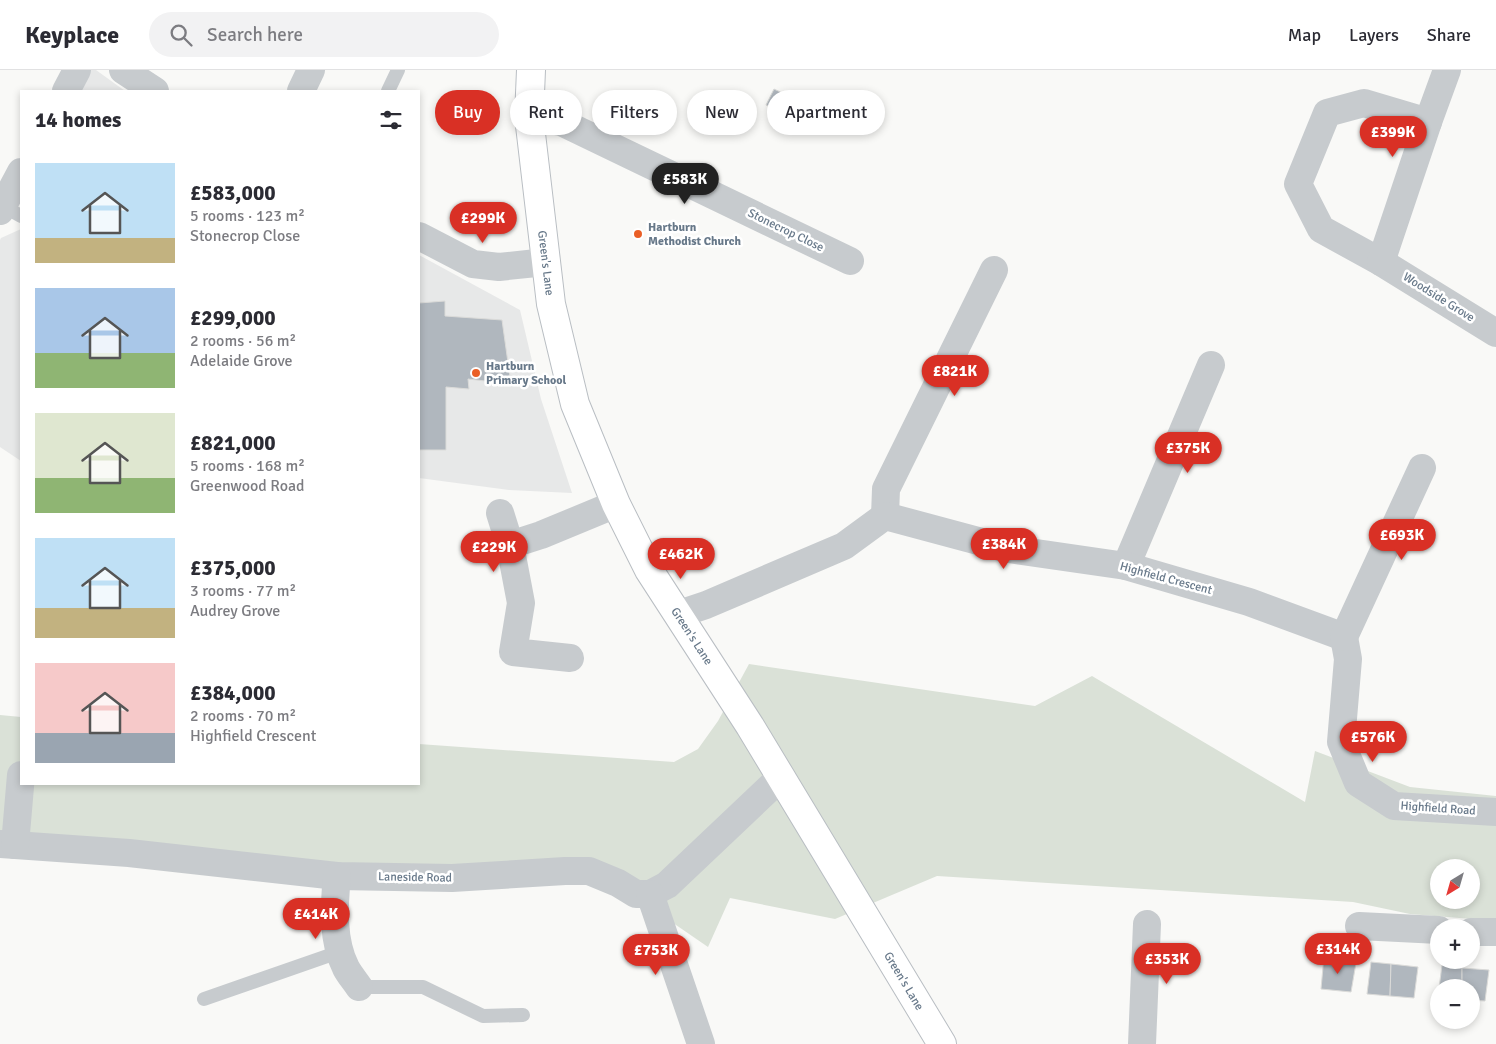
<!DOCTYPE html>
<html lang="en">
<head>
<meta charset="utf-8">
<style>
  :root { --surface:#fff; --page:#f2f2f3; --text:#2b2b33; --muted:#7c7c81; --line:#e1e1e2; --accent:#d93025 }
  body { margin:0; font-family:Signika,sans-serif; background:var(--page); color:var(--text); height:100vh; display:flex; flex-direction:column; font-size:19px; white-space:nowrap }
  * { box-sizing:border-box; margin:0 }
  p { font-size:16px; color:var(--muted) }
  .icon { flex:none; width:28px; height:28px; fill:none; stroke:currentColor; stroke-width:2; stroke-linecap:round; stroke-linejoin:round }
  .map { position:relative; flex:1; overflow:hidden }
  .drawer { position:absolute; left:20px; top:20px; width:400px; height:695px; display:flex; flex-direction:column; background:var(--surface); border-radius:0px; box-shadow:0 2px 8px #0003 }
  .drawer>* { flex:none }
  .banner { position:absolute; left:435px; top:20px; width:475px; height:45px; display:flex; gap:10px }
  .needle { width:32px; rotate:217deg }
  .buttons { position:absolute; left:1430px; top:789px; display:grid; gap:10px }
  .buttons a { display:grid; place-items:center; width:50px; height:50px; border-radius:50%; background:var(--surface); box-shadow:0 2px 8px #0003; font-size:25px }
  .price { position:absolute; translate:-50% -42px; padding:0 11px; border-radius:18px; background:var(--accent); color:#fff; font-size:16px; line-height:32px; filter:drop-shadow(0 1px 2px #0008) }
  .price::after { content:''; position:absolute; left:50%; top:30px; width:15px; height:11px; margin-left:-8px; background:inherit; clip-path:polygon(0 0,100% 0,50% 100%) }
  .price.on { background:#222; color:#fff }
  ul { padding:0; list-style:none }
  li { display:flex; align-items:center; gap:15px; height:125px; padding:0 15px }
  li span { display:grid; place-items:center; flex:none; width:140px; height:100px; border-radius:0px; color:#555 }
  li>.icon { margin-inline-start:auto }
  span .icon { width:60px; height:60px; fill:#fffc; stroke-width:1 }
  li b { font-size:21px }
  h2 { display:flex; justify-content:space-between; align-items:center; height:60px; padding:0 15px; font-size:21px }
  .tag { padding:0 18px; border-radius:22px; background:var(--surface); box-shadow:0 2px 8px #0003; font-size:18px; line-height:45px }
  .tag.on { background:var(--accent); color:#fff }
  header { display:flex; align-items:center; gap:30px; box-sizing:border-box; height:70px; padding:0 25px; background:var(--surface); border-bottom:1px solid var(--line) }
  header strong { font-size:24px }
  nav { display:flex; gap:28px; margin-inline-start:auto; font-size:18px }
  .search { width:350px; height:45px; background:var(--page); display:flex; align-items:center; gap:12px; box-sizing:border-box; padding:0 18px; border-radius:28px; color:var(--muted); font-size:19px }
  .map>svg:first-child { display:block }
</style>
</head>
<body>
<header>
<strong>Keyplace</strong>
<div class="search"><svg class="icon" aria-label="search" viewBox="0 0 24 24"><circle cx="10" cy="10" r="6"/><path d="M15 15l6 6"/></svg>Search here</div>
<nav><a>Map</a><a>Layers</a><a>Share</a></nav>
</header>
<div class="map">
<svg width="1496" height="974" viewBox="0 0 1496 974">
  <rect width="100%" height="100%" fill="#f9f9f7"/>
  <g fill="#e7e8e8">
    <polygon points="89,0 96,0 125,21 78,21"/>
    <polygon points="21,159 21,391 0,377 0,170 1,168"/>
    <polygon points="419,185 520,240 541,329 572,423 509,420 419,408"/>
  </g>
  <path fill="#dae1d7" fill-rule="evenodd" d="M 749,594 L 1035,636 L 1092,606 L 1305,732 L 1315,681 L 1410,717 L 1496,726 L 1496,851 L 1410,844 L 1353,832 L 937,806 L 835,849 L 730,828 L 708,877 L 612,811 L 609,816 L 331,803 L 0,770 L 0,645 L 21,647 L 21,714 L 419,714 L 419,674 L 674,692 L 698,679 L 718,651 ZM 1439,798 L 1471,798 L 1471,830 L 1439,830 Z"/>
  <g fill="#b0b7be" stroke="#dbdbd9">
    <polygon points="774,19 824,43 817,59 766,35"/>
    <polygon points="445,231 445,246 502,250 511,314 468,309 469,319 446,317 446,380 419,380 419,233"/>
    <polygon points="1324,886 1356,893 1351,922 1321,919"/>
    <polygon points="1371,892 1391,894 1390,926 1367,924"/>
    <polygon points="1391,894 1418,897 1414,928 1390,926"/>
    <polygon points="1442,895 1462,898 1462,918 1439,918"/>
    <polygon points="1462,898 1489,900 1485,931 1471,930 1471,918 1462,918"/>
  </g>
  <g fill="none" stroke-linecap="round" stroke-linejoin="round">
    <g stroke="#b9bec3" stroke-width="30">
      <polyline id="secondary" points="531,0 529,47 551,234 575,334 616,434 649,500 750,656 942,974"/>
    </g>
    <g stroke="#c7cbce" stroke-width="14">
      <polyline points="388,21 398,0"/>
      <polyline points="3,136 21,146"/>
      <polyline points="359,917 423,917 483,946 523,945"/>
      <polyline points="204,929 339,882"/>
    </g>
    <g stroke="#c7cbce" stroke-width="28">
      <polyline points="123,0 155,21"/>
      <polyline points="66,21 77,0"/>
      <polyline points="301,21 311,0"/>
      <polyline points="529,47 561,52 850,191"/>
      <polyline points="1428,52 1364,33 1327,43 1298,114 1321,159 1381,192 1496,263"/>
      <polyline points="0,141 21,102"/>
      <polyline points="419,166 473,194 499,197 546,192"/>
      <polyline points="1381,192 1428,52 1447,0"/>
      <polyline points="500,443 510,475"/>
      <polyline points="885,446 886,419 994,200"/>
      <polyline points="1126,496 1211,295"/>
      <polyline points="679,544 706,535 844,476 885,446 1008,479 1126,496 1249,532 1344,567"/>
      <polyline points="1344,567 1348,589 1341,672 1358,713 1394,736 1496,742"/>
      <polyline points="1344,567 1422,398"/>
      <polyline points="570,588 513,582 521,533 510,475 541,465 616,434"/>
      <polyline points="0,774 129,783 337,806 452,808 565,801 589,801 618,813 636,824 650,824 667,815 781,707"/>
      <polyline points="15,775 21,705"/>
      <path d="M 337,806 C 334,835 332,871 346,898 C 349,904 355,911 359,917"/>
      <polyline points="650,824 701,974"/>
      <polyline points="1359,856 1439,860"/>
      <polyline points="1471,862 1496,862"/>
      <polyline points="1142,974 1147,854"/>
    </g>
    <use href="#secondary" stroke="#fff" stroke-width="28"/>
  </g>
  <g fill="#ea5f26" stroke="#fff" stroke-width="2">
    <circle cx="638" cy="164" r="5"/>
    <circle cx="476" cy="303" r="5"/>
  </g>
  <g text-anchor="middle" stroke-width="5" stroke-linejoin="round" paint-order="stroke">
    <g font-size="12" font-weight="bold" fill="#677889" stroke="#fff" text-anchor="start">
      <text x="648" y="161">Hartburn<tspan x="648" dy="14">Methodist Church</tspan></text>
      <text x="486" y="300">Hartburn<tspan x="486" dy="14">Primary School</tspan></text>
    </g>
    <g font-size="12" fill="#677889" stroke="#fff">
      <text transform="translate(786 160) rotate(26)" y="4">Stonecrop Close</text>
      <text transform="translate(546 193) rotate(83)" y="4">Green's Lane</text>
      <text transform="translate(1439 227) rotate(32)" y="4">Woodside Grove</text>
      <text transform="translate(1166 508) rotate(15)" y="4">Highfield Crescent</text>
      <text transform="translate(692 566) rotate(57)" y="4">Green's Lane</text>
      <text transform="translate(1438 738) rotate(4)" y="4">Highfield Road</text>
      <text transform="translate(415 807) rotate(1)" y="4">Laneside Road</text>
      <text transform="translate(904 911) rotate(59)" y="4">Green's Lane</text>
    </g>
  </g>
</svg>
<div class="buttons">
<a><svg class="needle" viewBox="-14 -14 28 28"><path d="M0-13l5 13h-10z" fill="#e53935"/><path d="M0 13l5-13h-10z" fill="#7c7c81"/></svg></a>
<a>+</a>
<a>−</a>
</div>
<b class="price" style="left:1393px;top:88px">£399K</b>
<b class="price on" style="left:685px;top:135px">£583K</b>
<b class="price" style="left:483px;top:174px">£299K</b>
<b class="price" style="left:955px;top:327px">£821K</b>
<b class="price" style="left:1188px;top:404px">£375K</b>
<b class="price" style="left:1402px;top:491px">£693K</b>
<b class="price" style="left:1004px;top:500px">£384K</b>
<b class="price" style="left:494px;top:503px">£229K</b>
<b class="price" style="left:681px;top:510px">£462K</b>
<b class="price" style="left:1373px;top:693px">£576K</b>
<b class="price" style="left:316px;top:870px">£414K</b>
<b class="price" style="left:1338px;top:905px">£314K</b>
<b class="price" style="left:656px;top:906px">£753K</b>
<b class="price" style="left:1167px;top:915px">£353K</b>
<div class="banner">
<a class="tag on">Buy</a>
<a class="tag">Rent</a>
<a class="tag">Filters</a>
<a class="tag">New</a>
<a class="tag">Apartment</a>
</div>
<section class="drawer">
<h2>14 homes<svg class="icon" aria-label="filters" viewBox="0 0 24 24"><path d="M4 7h16M4 17h16"/><circle cx="9" cy="7" r="2"/><circle cx="15" cy="17" r="2"/></svg></h2>
<ul>
<li><span style="background:linear-gradient(#bfe0f5 75%,#c2b280 0)"><svg class="icon" aria-label="home" viewBox="0 0 24 24"><path d="M3 11l9-7 9 7M6 9v11h12V9"/></svg></span><div><b>£583,000</b><p>5 rooms · 123 m²</p><p>Stonecrop Close</p></div></li>
<li><span style="background:linear-gradient(#a9c7e8 65%,#8fb573 0)"><svg class="icon" aria-label="home" viewBox="0 0 24 24"><path d="M3 11l9-7 9 7M6 9v11h12V9"/></svg></span><div><b>£299,000</b><p>2 rooms · 56 m²</p><p>Adelaide Grove</p></div></li>
<li><span style="background:linear-gradient(#dfe7d0 65%,#8fb573 0)"><svg class="icon" aria-label="home" viewBox="0 0 24 24"><path d="M3 11l9-7 9 7M6 9v11h12V9"/></svg></span><div><b>£821,000</b><p>5 rooms · 168 m²</p><p>Greenwood Road</p></div></li>
<li><span style="background:linear-gradient(#bfe0f5 70%,#c2b280 0)"><svg class="icon" aria-label="home" viewBox="0 0 24 24"><path d="M3 11l9-7 9 7M6 9v11h12V9"/></svg></span><div><b>£375,000</b><p>3 rooms · 77 m²</p><p>Audrey Grove</p></div></li>
<li><span style="background:linear-gradient(#f6c9c9 70%,#9aa5b1 0)"><svg class="icon" aria-label="home" viewBox="0 0 24 24"><path d="M3 11l9-7 9 7M6 9v11h12V9"/></svg></span><div><b>£384,000</b><p>2 rooms · 70 m²</p><p>Highfield Crescent</p></div></li>
</ul>
</section>
</div>
</body>
</html>
